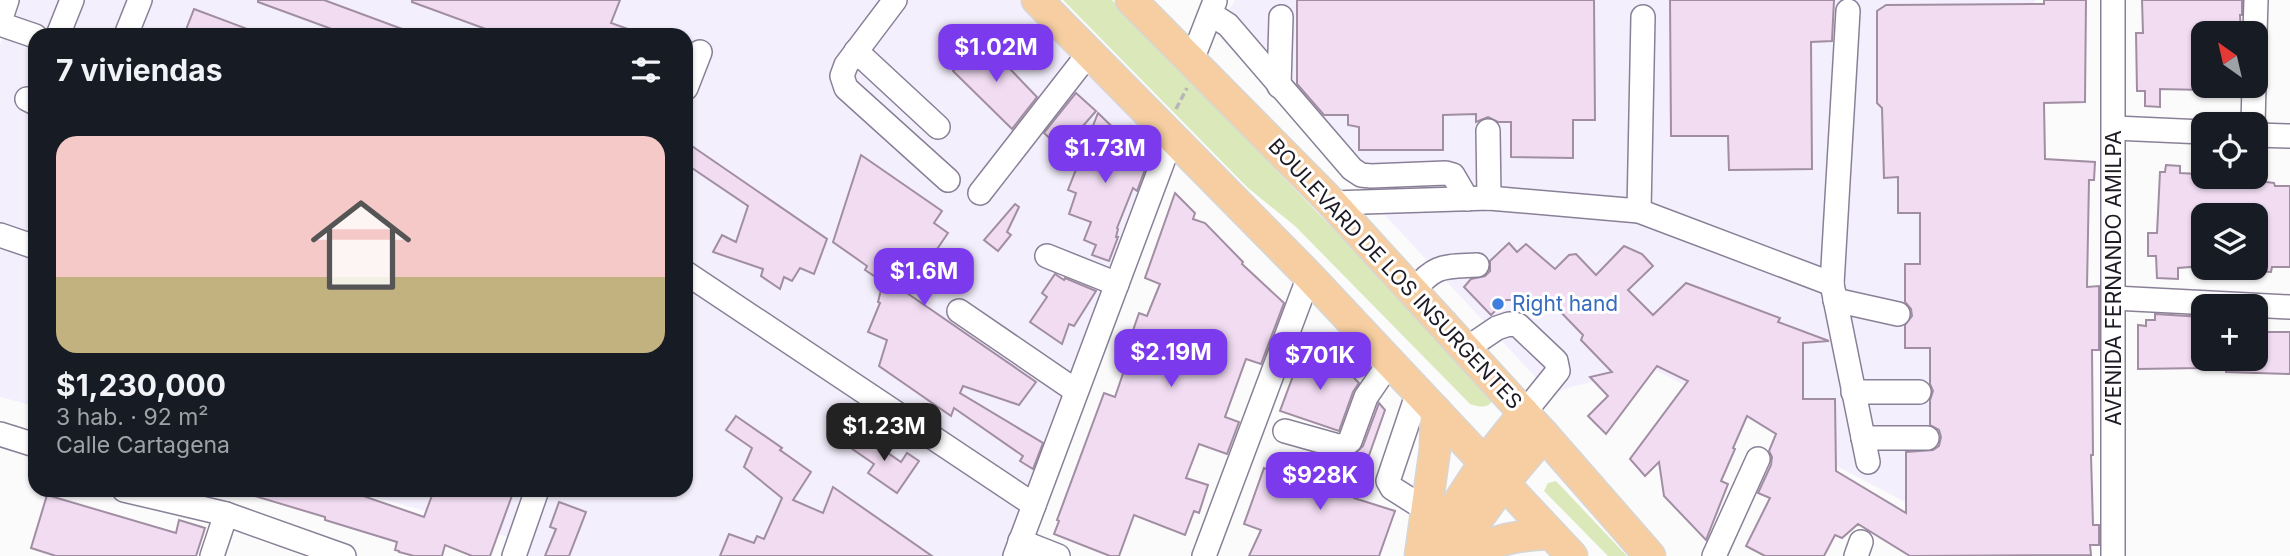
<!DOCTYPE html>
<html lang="es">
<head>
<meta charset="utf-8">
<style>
  :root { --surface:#171b24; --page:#20242c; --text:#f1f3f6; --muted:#9ea1a6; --line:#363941; --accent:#7c3aed }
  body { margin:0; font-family:Inter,sans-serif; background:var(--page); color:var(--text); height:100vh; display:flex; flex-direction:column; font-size:26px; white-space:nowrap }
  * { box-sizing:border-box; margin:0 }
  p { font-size:23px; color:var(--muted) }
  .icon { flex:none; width:38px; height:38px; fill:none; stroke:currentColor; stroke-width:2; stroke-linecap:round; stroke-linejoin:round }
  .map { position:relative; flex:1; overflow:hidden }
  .details { position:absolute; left:28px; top:28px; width:665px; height:469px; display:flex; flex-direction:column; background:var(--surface); border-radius:21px; box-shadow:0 2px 5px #0004 }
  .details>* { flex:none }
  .needle { width:46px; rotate:326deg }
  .tools { position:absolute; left:2191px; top:21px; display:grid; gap:14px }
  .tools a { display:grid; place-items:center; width:77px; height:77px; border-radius:14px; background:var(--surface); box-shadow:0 2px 5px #0004; font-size:35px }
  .price { position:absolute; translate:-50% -60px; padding:0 16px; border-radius:14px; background:var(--accent); color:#fff; font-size:23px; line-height:46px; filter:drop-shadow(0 2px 4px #0008) }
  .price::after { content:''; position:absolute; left:50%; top:42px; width:21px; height:16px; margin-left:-10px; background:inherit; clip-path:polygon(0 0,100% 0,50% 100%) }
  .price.current { background:#222; color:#fff }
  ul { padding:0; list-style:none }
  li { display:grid; align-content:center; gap:14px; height:371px; padding:0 28px }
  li+li { border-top:2px solid var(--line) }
  li span { display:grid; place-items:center; height:217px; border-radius:21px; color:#555 }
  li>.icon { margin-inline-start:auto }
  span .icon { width:126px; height:126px; fill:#fffc; stroke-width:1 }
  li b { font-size:30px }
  h2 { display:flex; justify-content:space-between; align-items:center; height:84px; padding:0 28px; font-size:30px }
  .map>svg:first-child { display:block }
</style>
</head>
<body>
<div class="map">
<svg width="2290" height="556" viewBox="0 0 2290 556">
  <rect width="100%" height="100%" fill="#fbfbfb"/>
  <g fill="#f4effc">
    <polygon points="16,0 607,0 594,35 35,35 35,406 0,397 0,45"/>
    <polygon points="609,0 1035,0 1160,130 1004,556 506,556 511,538 426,511 347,490 686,490 686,35 597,35"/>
    <polygon points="1235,0 2035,0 2043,556 2007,556 1652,368 1575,386 1551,394 1216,33"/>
  </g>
  <g fill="#dbe9ba">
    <path d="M 1063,0 L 1112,0 L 1494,395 C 1492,409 1481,408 1470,404 L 1295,226 L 1248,188 Z"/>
    <polygon points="1556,481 1627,556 1608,556 1544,491 1548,483"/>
  </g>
  <g fill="#f1dcf2" stroke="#a28ea3" stroke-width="2">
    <polygon points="258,0 324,0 413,33 413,35 348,35 258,2"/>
    <polygon points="412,0 620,0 611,23 639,33 639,35 502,35 412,2"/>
    <polygon points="1297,0 1594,0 1595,120 1573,120 1573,158 1511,157 1511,122 1498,122 1488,117 1476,122 1476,114 1443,115 1443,150 1359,150 1359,127 1348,125 1348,115 1324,115 1297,84"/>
    <polygon points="1670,0 1834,0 1832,41 1811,42 1812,169 1729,170 1728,136 1671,136"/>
    <polygon points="2044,0 2086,0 2085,102 2044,103 2045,159 2095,162 2094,180 2089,180 2087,287 2099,286 2099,350 2092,350 2093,455 2091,455 2093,525 2099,525 2099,545 2090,545 2091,555 1910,556 1858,524 1842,538 1835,535 1824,556 1765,556 1746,546 1770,498 1758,493 1771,465 1772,457 1769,451 1776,434 1747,416 1733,448 1735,449 1721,481 1728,484 1706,540 1664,496 1659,462 1645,476 1630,459 1688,381 1657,366 1606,434 1588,416 1608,396 1590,377 1612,372 1581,340 1583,335 1550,301 1536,315 1522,300 1506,300 1491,315 1464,287 1471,279 1485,276 1490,271 1490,261 1509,243 1517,252 1526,244 1555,269 1569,255 1576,254 1596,275 1624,246 1642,254 1653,266 1628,290 1653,315 1686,283 1780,318 1778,322 1829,341 1803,343 1803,399 1835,399 1836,471 1906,513 1906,452 1933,450 1939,446 1941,437 1939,430 1930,425 1930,400 1933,391 1930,384 1930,348 1905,348 1905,325 1912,316 1911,309 1905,302 1905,264 1920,264 1920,213 1898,213 1898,177 1884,178 1882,108 1877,103 1877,11 1886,5 2044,4"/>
    <polygon points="2142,0 2242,0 2242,15 2240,15 2241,33 2203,33 2203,90 2160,89 2160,107 2145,106 2145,91 2137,91 2136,33 2143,33"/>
    <polygon points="194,9 258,33 258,35 184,35"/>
    <polygon points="985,43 1037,97 1012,129 953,71 966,58 966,51 974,51"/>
    <polygon points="1076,93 1096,111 1062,150 1044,133"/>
    <polygon points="1098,113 1132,146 1146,167 1137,191 1133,188 1117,228 1118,229 1116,237 1118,237 1109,261 1092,255 1096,245 1084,240 1091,222 1069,214 1076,193 1068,190"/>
    <polygon points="686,142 827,239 814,274 800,268 792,281 784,277 780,289 761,276 763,269 713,252 722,235 736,242 748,206 686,164"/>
    <polygon points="861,155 942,211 934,223 948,233 907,293 1036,382 1019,405 963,386 960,393 1043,443 1033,469 1020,461 1023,456 954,408 951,416 879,366 887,340 868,332 880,303 878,302 883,282 865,270 867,266 833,242"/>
    <polygon points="2166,165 2180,166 2180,173 2198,174 2198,177 2232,177 2232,181 2266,182 2274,183 2275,186 2290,186 2290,267 2272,267 2271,272 2256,271 2256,211 2225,208 2225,215 2197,215 2196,246 2203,246 2203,266 2178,268 2178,279 2157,278 2156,256 2148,256 2148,233 2157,233 2160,172 2165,172"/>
    <polygon points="1175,193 1195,213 1193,219 1205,223 1243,262 1242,264 1284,303 1261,364 1246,359 1225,417 1239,422 1227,454 1199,444 1186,478 1208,485 1199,513 1194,511 1185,535 1134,515 1119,556 1110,556 1054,534 1059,521 1057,520 1104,393 1115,397 1132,347 1128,345 1139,313 1147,316 1160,284 1145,278"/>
    <polygon points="1015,204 1019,207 1007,232 1011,235 998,251 984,240"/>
    <polygon points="1055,274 1064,280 1065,278 1096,291 1074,326 1069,324 1062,344 1030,322 1047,297 1042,293"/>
    <polygon points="2155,314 2203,317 2203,349 2196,349 2200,368 2138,369 2138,325 2146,326 2146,320 2155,320"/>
    <polygon points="2256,332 2290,332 2290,374 2226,372 2226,359 2256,359"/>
    <polygon points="1328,351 1359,383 1353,392 1339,431 1280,411 1300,357 1323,365"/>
    <polygon points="1379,403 1385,410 1354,498 1395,511 1379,556 1249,556 1261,530 1244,524 1264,468 1326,491 1337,460 1350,458 1363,446"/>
    <polygon points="736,416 782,448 780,450 811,472 793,500 823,513 833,487 932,556 720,556 729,534 754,543 757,536 764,539 782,498 744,467 752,448 726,430"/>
    <polygon points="858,432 901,462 907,453 919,461 897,493 868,473 874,464 848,446"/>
    <polygon points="248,490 346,490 424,517 434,490 514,490 490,556 472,556 445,545 442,556 414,556 399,552 399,551 395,550 397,542 325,520 325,517 248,494"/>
    <polygon points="47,495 176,533 179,520 205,528 196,556 56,556 31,548"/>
    <polygon points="559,502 586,512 569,556 545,556 556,529 550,527"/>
  </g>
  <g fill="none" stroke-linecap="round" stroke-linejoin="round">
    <g stroke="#898098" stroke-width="26">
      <g id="minor">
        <polyline points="895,0 846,65 842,76 846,88 948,180"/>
        <polyline points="1848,11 1832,284 1868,462"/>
        <polyline points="1211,14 1228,25 1352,169 1361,175 1371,176 1446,173 1453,175 1467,199"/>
        <polyline points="0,21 7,0"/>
        <polyline points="0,24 35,36"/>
        <polyline points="2255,33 2256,0"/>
        <polyline points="58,35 72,0"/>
        <polyline points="126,35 140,0"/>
        <polyline points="856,51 938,127"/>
        <polyline points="1192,60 1215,1"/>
        <polyline points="1279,86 1281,17"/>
        <polyline points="686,88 700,52"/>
        <polyline points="27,99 35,103"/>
        <polyline points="2253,124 2254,86"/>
        <polyline points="2115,128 2203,132"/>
        <polyline points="1488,131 1489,198"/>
        <polyline points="2256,135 2290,136"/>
        <polyline points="980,193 1089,53"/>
        <polyline points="1332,203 1489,198 1639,211 1832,284"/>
        <polyline points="1639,211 1643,17"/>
        <polyline points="0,235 35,247"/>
        <polyline points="1047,256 1117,284"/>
        <polyline points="686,273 1034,505"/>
        <path d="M 1413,291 C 1436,264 1443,267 1477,265"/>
        <polyline points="2114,298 2290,307"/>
        <polyline points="1835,300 1898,314"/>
        <polyline points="959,311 1076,391"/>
        <polyline points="1466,349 1497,328 1509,324 1518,325 1556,361 1558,371 1524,413"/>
        <polyline points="1418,392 1388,481 1392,488 1425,509"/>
        <polyline points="1853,392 1919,392"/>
        <polyline points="1285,431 1342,447 1350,441 1366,397 1390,362"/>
        <polyline points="0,434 35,445"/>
        <polyline points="1863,438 1927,438"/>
        <polyline points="124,490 226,514 344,556"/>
        <polyline points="1020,541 1058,556"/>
        <polyline points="212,556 226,514"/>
        <polyline points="514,556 537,490"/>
        <polyline points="1015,556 1172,137"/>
        <polyline points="1204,556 1309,276"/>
        <polyline points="1714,556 1758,459"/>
        <polyline points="1856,556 1861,542"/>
        <polyline points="2113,556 2113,0"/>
      </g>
    </g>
    <g stroke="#d6d6d7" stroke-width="33">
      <g id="major">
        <polyline points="1037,0 1309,276 1572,556"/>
        <polyline points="1131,0 1332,203 1544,435 1650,556"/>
        <polyline points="1420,556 1435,449 1436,411"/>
        <polyline points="1423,556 1484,463 1524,413"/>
        <polyline points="1451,556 1503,484 1544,435"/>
        <path d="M 1463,556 C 1495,540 1516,535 1551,534"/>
      </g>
    </g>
    <polyline stroke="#b7b5b8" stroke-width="3.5" stroke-dasharray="7 3.5" stroke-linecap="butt" points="1176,109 1187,88"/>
    <use href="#minor" stroke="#fff" stroke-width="23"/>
    <use href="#major" stroke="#f6cea1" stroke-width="30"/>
  </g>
  <circle fill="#3f7fe0" stroke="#fff" stroke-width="2.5" cx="1498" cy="304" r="7"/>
  <g text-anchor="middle" stroke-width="6" stroke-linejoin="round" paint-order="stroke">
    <g font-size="21" fill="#1e1a23" stroke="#fff">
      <text transform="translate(1395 274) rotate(47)" y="7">BOULEVARD DE LOS INSURGENTES</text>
      <text transform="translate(2114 278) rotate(-90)" y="7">AVENIDA FERNANDO AMILPA</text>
    </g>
    <g font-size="21" fill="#366cbe" stroke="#fff" text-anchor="start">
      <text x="1512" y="311">Right hand</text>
    </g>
  </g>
</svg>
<div class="tools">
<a><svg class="needle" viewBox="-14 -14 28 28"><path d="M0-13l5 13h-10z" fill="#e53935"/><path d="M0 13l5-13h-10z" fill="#9ea1a6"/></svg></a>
<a><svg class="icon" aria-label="locate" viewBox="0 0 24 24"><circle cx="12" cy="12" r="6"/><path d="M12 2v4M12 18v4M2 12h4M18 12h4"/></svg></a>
<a><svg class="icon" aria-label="layers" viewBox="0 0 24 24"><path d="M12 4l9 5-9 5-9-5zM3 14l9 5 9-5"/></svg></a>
<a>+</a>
</div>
<b class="price" style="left:996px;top:84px">$1.02M</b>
<b class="price" style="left:1105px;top:185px">$1.73M</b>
<b class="price" style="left:924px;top:308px">$1.6M</b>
<b class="price" style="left:1171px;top:389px">$2.19M</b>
<b class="price" style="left:1320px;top:392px">$701K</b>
<b class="price current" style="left:884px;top:463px">$1.23M</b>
<b class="price" style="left:1320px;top:512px">$928K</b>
<section class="details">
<h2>7 viviendas<svg class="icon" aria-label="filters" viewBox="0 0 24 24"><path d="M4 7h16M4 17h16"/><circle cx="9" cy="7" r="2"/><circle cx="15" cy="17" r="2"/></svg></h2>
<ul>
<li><span style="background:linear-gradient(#f6c9c9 65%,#c2b280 0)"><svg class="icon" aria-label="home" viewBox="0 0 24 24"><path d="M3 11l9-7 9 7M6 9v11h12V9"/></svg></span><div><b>$1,230,000</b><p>3 hab. · 92 m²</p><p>Calle Cartagena</p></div></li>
</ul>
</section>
</div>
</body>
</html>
